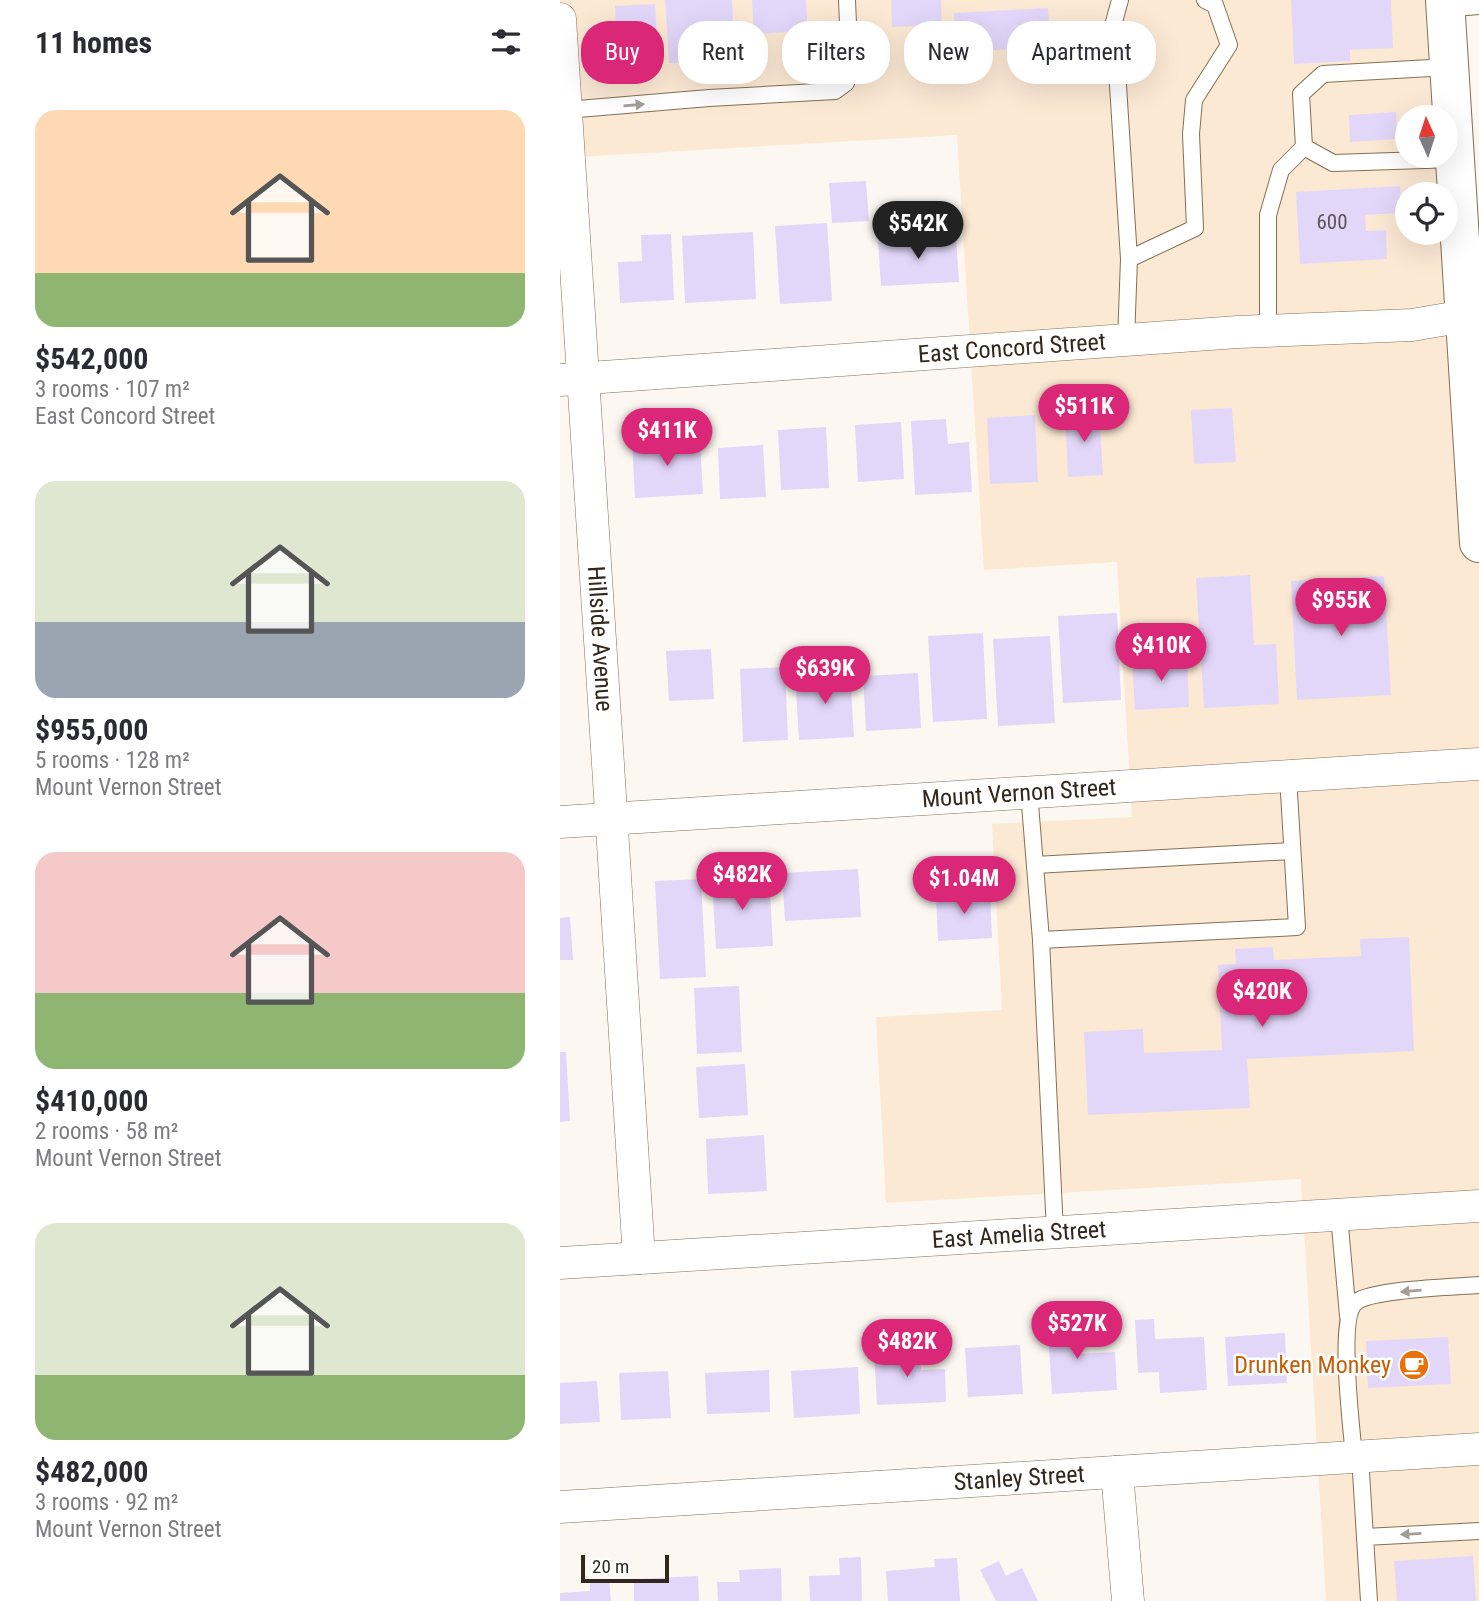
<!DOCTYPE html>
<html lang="en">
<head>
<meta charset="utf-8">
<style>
  :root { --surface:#fff; --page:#f2f2f3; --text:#2b2b33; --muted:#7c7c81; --accent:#db2777 }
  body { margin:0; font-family:"Roboto Condensed",sans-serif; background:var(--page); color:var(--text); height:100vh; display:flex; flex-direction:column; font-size:26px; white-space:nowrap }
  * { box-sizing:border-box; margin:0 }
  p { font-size:23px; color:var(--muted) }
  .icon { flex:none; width:38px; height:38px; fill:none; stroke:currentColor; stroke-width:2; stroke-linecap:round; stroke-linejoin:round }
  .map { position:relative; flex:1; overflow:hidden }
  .sheet { display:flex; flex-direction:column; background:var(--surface); width:560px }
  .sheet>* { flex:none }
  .banner { position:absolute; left:21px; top:21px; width:665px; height:63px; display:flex; gap:14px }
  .needle { width:46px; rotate:357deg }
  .fabs { position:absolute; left:835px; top:105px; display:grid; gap:14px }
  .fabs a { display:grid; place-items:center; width:63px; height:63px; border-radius:50%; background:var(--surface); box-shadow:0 7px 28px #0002; font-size:35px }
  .scale { position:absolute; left:21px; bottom:18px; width:88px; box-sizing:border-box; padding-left:7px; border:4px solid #31271c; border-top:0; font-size:19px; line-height:24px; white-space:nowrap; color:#31271c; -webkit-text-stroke:5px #fff; paint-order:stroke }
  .price { position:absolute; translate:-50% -60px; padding:0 16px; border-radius:24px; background:var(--accent); color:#fff; font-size:23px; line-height:46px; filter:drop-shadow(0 2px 4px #0008) }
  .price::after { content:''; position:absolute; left:50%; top:42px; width:21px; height:16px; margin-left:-10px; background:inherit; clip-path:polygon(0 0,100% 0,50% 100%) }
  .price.current { background:#222; color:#fff }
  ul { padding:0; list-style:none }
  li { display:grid; align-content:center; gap:14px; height:371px; padding:0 35px }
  li span { display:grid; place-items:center; height:217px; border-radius:21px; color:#555 }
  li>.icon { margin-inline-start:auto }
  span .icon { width:126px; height:126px; fill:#fffc; stroke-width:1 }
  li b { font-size:30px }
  h2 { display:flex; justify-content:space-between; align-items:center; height:84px; padding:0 35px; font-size:30px }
  .chip { padding:0 24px; border-radius:28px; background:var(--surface); box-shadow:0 7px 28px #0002; font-size:24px; line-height:63px }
  .chip.current { background:var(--accent); color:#fff }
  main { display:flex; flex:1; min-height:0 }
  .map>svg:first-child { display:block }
</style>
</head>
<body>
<main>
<section class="sheet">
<h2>11 homes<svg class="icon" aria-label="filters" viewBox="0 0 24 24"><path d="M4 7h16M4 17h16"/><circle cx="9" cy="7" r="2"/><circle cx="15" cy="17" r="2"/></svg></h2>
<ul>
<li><span style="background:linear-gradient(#ffd9b3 75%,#8fb573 0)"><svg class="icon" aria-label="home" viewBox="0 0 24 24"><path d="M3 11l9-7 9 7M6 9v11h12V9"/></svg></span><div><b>$542,000</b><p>3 rooms · 107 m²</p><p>East Concord Street</p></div></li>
<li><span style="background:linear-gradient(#dfe7d0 65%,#9aa5b1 0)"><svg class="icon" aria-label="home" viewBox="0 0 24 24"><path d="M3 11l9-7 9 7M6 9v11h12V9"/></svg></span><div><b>$955,000</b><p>5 rooms · 128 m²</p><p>Mount Vernon Street</p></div></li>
<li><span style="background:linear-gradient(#f6c9c9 65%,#8fb573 0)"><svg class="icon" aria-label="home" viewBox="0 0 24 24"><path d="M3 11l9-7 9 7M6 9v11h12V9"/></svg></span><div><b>$410,000</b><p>2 rooms · 58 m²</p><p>Mount Vernon Street</p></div></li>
<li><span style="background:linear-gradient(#dfe7d0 70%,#8fb573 0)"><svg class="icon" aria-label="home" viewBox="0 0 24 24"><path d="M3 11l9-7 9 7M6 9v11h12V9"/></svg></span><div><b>$482,000</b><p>3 rooms · 92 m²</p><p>Mount Vernon Street</p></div></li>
</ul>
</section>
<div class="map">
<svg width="919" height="1601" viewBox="0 0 919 1601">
  <rect width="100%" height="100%" fill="#fcf7f1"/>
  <path fill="#fce9d4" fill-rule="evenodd" d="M 0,0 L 883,0 L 919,549 L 919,1601 L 766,1601 L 741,1179 L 326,1203 L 316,1017 L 442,1010 L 432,824 L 572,817 L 557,562 L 424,570 L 397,135 L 0,158 ZM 847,117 L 886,117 L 886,156 L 847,156 ZM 847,194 L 886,194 L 886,233 L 847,233 Z"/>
  <g fill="#e3d7f9">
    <polygon points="105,0 172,0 174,40 141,42 142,62 109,63"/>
    <polygon points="192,0 246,0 248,31 194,34"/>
    <polygon points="331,0 381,0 382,25 332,27"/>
    <polygon points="731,0 831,0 833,48 790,50 790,61 734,64"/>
    <polygon points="95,4 98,57 58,59 55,6"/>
    <polygon points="488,8 490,47 396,52 394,13"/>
    <polygon points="836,112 837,139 790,142 789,115"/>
    <polygon points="306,181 309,221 272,223 269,183"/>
    <polygon points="840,186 841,213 805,215 806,231 826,230 827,259 740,264 736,192"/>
    <polygon points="267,223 272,301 220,304 215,226"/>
    <polygon points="193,232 196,299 125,303 122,236"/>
    <polygon points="111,234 114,300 60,303 58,262 82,261 81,235"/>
    <polygon points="396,236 399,282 321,286 318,240"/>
    <polygon points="672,408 676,462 634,464 631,410"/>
    <polygon points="539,411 543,475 508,477 505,413"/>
    <polygon points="475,415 478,482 430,484 427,418"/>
    <polygon points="386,419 388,444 409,442 412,492 355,495 351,421"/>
    <polygon points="341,422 344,479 298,482 295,425"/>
    <polygon points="266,427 269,488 221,490 218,430"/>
    <polygon points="140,439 143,494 75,498 72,442"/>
    <polygon points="203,445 206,497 160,499 158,448"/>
    <polygon points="690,575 694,645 716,644 719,704 644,708 636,578"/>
    <polygon points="824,576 831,695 737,700 731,581"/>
    <polygon points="557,613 561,700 503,703 498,616"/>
    <polygon points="423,633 427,719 373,722 368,636"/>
    <polygon points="490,636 495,723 438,726 433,639"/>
    <polygon points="151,649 154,699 109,701 106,651"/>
    <polygon points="627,657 629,707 575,710 572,660"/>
    <polygon points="225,667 228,740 183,742 180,669"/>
    <polygon points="290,671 294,737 239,740 235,674"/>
    <polygon points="358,673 361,728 306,731 303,676"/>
    <polygon points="298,869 301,917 225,921 222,873"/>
    <polygon points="209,876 213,946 156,949 152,879"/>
    <polygon points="141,879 146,977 100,979 95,881"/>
    <polygon points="430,892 432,938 378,941 376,895"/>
    <polygon points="10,917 13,960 0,960 0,918"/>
    <polygon points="849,937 854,1051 687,1059 690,1108 528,1115 524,1032 583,1029 584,1053 662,1050 658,965 676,964 675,949 713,947 714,960 801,956 800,939"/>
    <polygon points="179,986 182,1052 137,1054 134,988"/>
    <polygon points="0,1052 6,1052 10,1121 0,1122"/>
    <polygon points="185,1064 188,1115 139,1118 136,1067"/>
    <polygon points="204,1135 207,1191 148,1194 146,1139"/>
    <polygon points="515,1315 517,1354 555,1352 557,1390 492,1394 487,1316"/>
    <polygon points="594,1319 595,1339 644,1337 647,1390 600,1393 599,1372 578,1373 575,1320"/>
    <polygon points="725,1333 727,1383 668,1386 665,1337"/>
    <polygon points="888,1337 891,1384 808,1388 806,1341"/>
    <polygon points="460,1345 463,1394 408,1397 405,1348"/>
    <polygon points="360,1348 361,1370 385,1369 386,1402 317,1405 314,1351"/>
    <polygon points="298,1367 300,1414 234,1418 231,1371"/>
    <polygon points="209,1370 210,1412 147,1414 145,1373"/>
    <polygon points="108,1371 111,1418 61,1420 59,1373"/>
    <polygon points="37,1381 40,1422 0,1424 0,1383"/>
    <polygon points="913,1556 916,1601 837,1601 834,1561"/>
    <polygon points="301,1557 302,1601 250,1601 249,1576 280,1575 279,1558"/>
    <polygon points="397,1558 400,1601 328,1601 326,1571 375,1567 374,1559"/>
    <polygon points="439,1561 446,1576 462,1568 478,1601 436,1601 420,1570"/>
    <polygon points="221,1568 222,1601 158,1601 157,1582 180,1582 179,1570"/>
    <polygon points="138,1576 139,1601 74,1601 74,1579"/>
    <polygon points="49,1580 51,1601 0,1601 0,1593 30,1591 30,1581"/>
  </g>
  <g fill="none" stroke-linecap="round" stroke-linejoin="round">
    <g stroke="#856f53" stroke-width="18">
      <g id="service">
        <polyline points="560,0 554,22 569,259 566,340"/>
        <polyline points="885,9 919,6"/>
        <polyline points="889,67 763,74 741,94 744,147 773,163 895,159"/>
        <polyline points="6,110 149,98 275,91 286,83 290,71 287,0"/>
        <polyline points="569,259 635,228 631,134 634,100 669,45 655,5 645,0"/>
        <polyline points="708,331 708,215 721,170 744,147"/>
        <polyline points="469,792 481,940"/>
        <polyline points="475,865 732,851"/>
        <polyline points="779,1215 788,1316"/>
        <polyline points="495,1232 481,940 737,927 728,776"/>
        <polyline points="800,1456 805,1537"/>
        <path d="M 794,1457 C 792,1430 777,1317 796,1302 C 814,1289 894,1287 919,1285"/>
        <polyline points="809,1601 805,1537 919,1531"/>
      </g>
    </g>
    <g stroke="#856f53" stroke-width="33">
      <g id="minor">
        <path id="s1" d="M 0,19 C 29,432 52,845 79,1258"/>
        <path id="s2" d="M 0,380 L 678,332 L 852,325 L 905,316"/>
        <path id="s3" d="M 0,822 L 919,764"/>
        <path id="s4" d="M 0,1263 L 919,1206"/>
        <polyline points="557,1472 568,1601"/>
        <path id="s5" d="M 0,1507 L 919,1449"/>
      </g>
    </g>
    <g stroke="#856f53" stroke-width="40">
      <polyline id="tertiary" points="885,0 919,543"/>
    </g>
    <use href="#service" stroke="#fff" stroke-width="16"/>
    <use href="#minor" stroke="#fff" stroke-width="32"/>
    <use href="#tertiary" stroke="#fff" stroke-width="38"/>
  </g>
  <defs><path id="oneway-solid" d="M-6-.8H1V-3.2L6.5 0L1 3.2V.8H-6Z" transform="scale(1.75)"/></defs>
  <g fill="#a29e99">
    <use href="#oneway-solid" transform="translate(74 105) rotate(-5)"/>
    <use href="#oneway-solid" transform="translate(851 1291) rotate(175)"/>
    <use href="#oneway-solid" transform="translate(851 1534) rotate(177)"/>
  </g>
  <defs>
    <g id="cafe-disc" transform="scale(1.575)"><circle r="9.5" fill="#e8710a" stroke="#fff"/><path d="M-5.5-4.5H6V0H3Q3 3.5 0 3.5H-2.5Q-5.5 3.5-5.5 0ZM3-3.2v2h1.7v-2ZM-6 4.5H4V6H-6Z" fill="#fff"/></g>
  </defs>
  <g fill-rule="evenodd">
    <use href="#cafe-disc" x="854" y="1365"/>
  </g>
  <g text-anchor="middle" stroke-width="5" stroke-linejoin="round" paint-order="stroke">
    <g font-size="21" fill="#5e5353">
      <text x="772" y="229">600</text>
    </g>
    <g font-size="24" fill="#31271c" stroke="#fff">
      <text dy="8" stroke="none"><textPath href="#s2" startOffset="453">East Concord Street</textPath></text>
      <text dy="8" stroke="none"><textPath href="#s1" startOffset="621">Hillside Avenue</textPath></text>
      <text dy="8" stroke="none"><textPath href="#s3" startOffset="460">Mount Vernon Street</textPath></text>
      <text dy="8" stroke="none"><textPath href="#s4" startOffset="460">East Amelia Street</textPath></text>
      <text dy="8" stroke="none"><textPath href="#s5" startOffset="460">Stanley Street</textPath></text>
    </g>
    <g font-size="24" fill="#c56008" stroke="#fff" text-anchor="end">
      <text x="831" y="1373">Drunken Monkey</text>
    </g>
  </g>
</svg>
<div class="fabs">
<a><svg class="needle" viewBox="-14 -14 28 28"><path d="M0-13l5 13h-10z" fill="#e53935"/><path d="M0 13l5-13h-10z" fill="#7c7c81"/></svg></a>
<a><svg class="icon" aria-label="locate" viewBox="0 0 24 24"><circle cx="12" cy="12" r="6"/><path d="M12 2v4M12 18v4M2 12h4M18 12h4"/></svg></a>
</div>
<div class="scale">20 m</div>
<b class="price current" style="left:358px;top:261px">$542K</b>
<b class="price" style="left:524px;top:444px">$511K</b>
<b class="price" style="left:107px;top:468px">$411K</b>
<b class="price" style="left:781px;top:638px">$955K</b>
<b class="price" style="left:601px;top:683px">$410K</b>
<b class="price" style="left:265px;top:706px">$639K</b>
<b class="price" style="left:182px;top:912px">$482K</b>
<b class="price" style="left:404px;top:916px">$1.04M</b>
<b class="price" style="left:702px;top:1029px">$420K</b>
<b class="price" style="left:517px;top:1361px">$527K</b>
<b class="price" style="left:347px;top:1379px">$482K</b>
<div class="banner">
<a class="chip current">Buy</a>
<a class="chip">Rent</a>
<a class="chip">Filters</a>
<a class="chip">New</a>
<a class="chip">Apartment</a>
</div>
</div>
</main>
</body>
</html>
